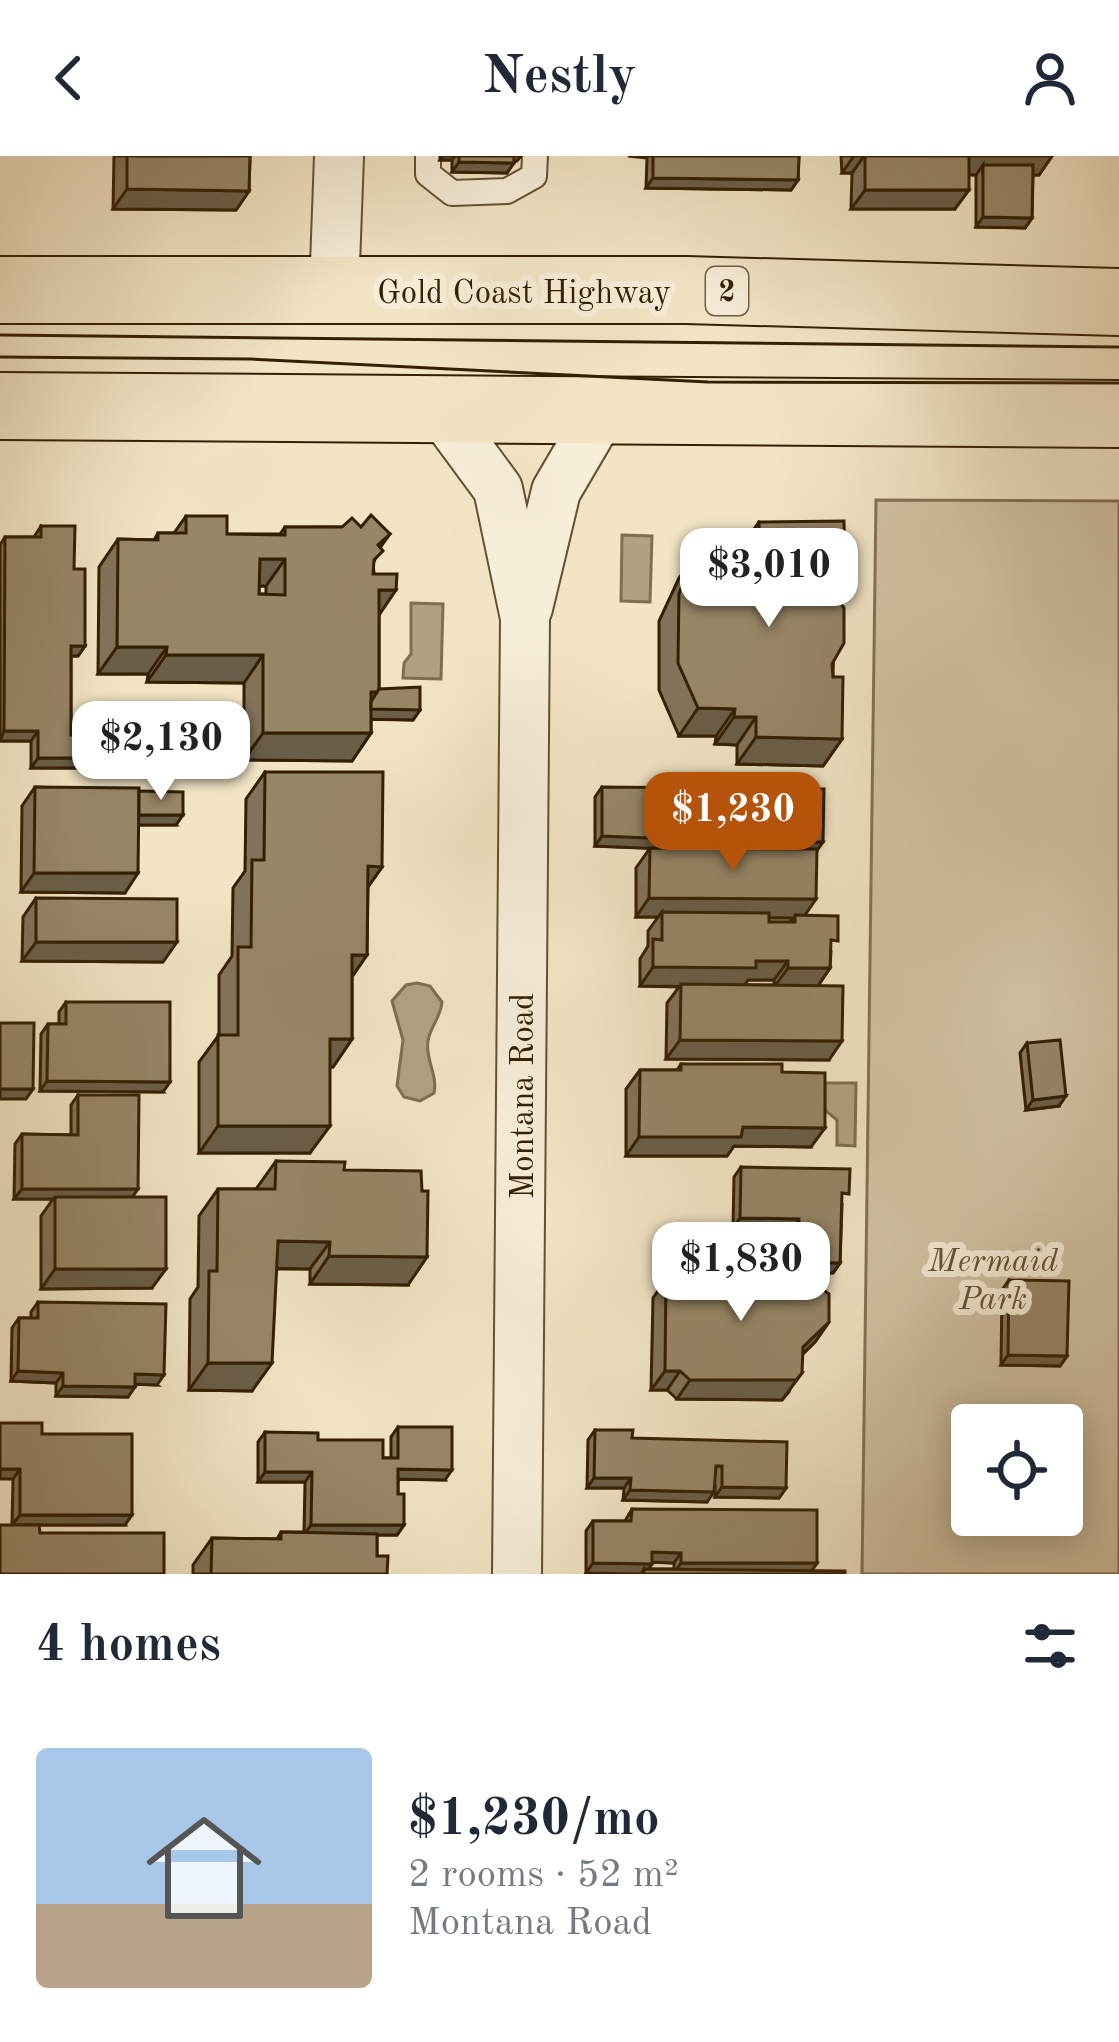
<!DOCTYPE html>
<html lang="en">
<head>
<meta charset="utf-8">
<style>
  :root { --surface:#fff; --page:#f6f6f7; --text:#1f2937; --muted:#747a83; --accent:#b45309 }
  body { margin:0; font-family:"Old Standard TT",serif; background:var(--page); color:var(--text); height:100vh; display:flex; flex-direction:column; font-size:45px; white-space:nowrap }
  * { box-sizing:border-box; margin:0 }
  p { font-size:39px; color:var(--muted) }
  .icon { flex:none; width:66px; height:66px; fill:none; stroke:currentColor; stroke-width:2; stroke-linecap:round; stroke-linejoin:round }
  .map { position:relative; height:1418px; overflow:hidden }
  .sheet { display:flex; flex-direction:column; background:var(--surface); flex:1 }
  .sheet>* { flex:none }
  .fabs { position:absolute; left:951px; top:1248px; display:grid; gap:24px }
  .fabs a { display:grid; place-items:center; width:132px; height:132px; border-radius:12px; background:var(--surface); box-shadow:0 6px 30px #0003; font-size:60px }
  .price { position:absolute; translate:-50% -102px; padding:0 27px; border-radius:24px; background:#fff; color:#222; font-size:39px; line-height:78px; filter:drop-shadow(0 3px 6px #0008) }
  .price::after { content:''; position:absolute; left:50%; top:72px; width:36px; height:27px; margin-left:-18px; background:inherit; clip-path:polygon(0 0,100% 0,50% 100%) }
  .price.on { background:var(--accent); color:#fff }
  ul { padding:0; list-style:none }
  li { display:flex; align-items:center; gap:36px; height:300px; padding:0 36px }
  li span { display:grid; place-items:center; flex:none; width:336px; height:240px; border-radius:12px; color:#555 }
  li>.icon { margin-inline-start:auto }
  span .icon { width:144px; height:144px; fill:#fffc; stroke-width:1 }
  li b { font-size:51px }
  h2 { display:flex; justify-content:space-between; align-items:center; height:144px; padding:0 36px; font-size:51px }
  header { display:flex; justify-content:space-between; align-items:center; height:156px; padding:0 36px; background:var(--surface); font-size:54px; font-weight:700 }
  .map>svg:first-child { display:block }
</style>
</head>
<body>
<header><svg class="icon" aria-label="back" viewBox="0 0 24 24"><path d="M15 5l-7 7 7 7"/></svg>Nestly<svg class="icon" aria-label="person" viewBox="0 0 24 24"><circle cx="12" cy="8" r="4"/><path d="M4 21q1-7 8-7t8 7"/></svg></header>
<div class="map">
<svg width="1119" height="1418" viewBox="0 0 1119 1418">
  <rect width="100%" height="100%" fill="#f2e5c5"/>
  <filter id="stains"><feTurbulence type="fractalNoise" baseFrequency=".00167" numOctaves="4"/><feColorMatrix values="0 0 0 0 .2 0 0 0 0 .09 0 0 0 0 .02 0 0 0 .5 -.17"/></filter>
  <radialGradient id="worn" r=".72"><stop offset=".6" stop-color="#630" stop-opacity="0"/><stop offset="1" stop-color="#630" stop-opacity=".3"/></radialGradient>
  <path fill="#d2c3a4" stroke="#837153" stroke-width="3" fill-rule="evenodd" d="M 876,344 L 1119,345 L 1119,1418 L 862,1418 ZM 972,1269 L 1062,1269 L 1062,1359 L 972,1359 Z"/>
  <g fill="#b1a283" stroke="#7f6e4f" stroke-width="3">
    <polygon points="622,379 652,380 650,446 621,445"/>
    <polygon points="411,447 443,448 441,523 403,522 404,507 411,498"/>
    <path d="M 417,827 L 430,830 L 442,846 C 441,861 430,871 428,885 C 425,904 438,918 434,937 L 420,945 L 404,941 L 397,930 L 403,884 L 392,845 L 406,829 Z"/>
    <polygon points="825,927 856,927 855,990 837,989 837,964 825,954"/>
  </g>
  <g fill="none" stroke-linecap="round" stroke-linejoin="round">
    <g stroke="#645033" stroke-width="28">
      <polyline id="service" points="428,0 428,18 452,37 507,35 534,20 535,0"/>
    </g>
    <g stroke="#645033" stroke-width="52">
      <g id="minor">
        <polyline points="334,136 339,0"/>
        <polyline points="439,253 498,333 525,462 517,1418"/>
        <polyline points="528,452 556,335 604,253"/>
      </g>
    </g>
    <g stroke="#341f02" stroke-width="70">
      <g id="trunk">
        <polyline points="0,134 686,134 1119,146"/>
        <polyline points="0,250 1119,258"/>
      </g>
    </g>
    <use href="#service" stroke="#f7eed9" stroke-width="24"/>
    <use href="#minor" stroke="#f7eed9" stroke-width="48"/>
    <use href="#trunk" stroke="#f2e5c5" stroke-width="66"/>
    <g stroke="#341f02" stroke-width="3">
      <polyline points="0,179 1119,191"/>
      <polyline points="0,201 250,203 708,226 1119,227"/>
    </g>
  </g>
  <g fill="#827359" stroke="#341f02" stroke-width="3" fill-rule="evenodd">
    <polygon points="114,0 250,0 249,35 236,54 113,53"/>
    <polygon points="440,0 521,0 517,5 514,5 507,17 452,16 452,4 440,4"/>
    <polygon points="628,0 799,0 798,24 791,34 646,32 647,2"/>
    <polygon points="841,0 1052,0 1039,19 1033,19 1032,62 1025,72 976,71 976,19 969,19 955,53 851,53 852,17 842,17"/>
    <path d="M 186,360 L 227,378 L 280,378 L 285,371 L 361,371 L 390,378 L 380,392 L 373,408 L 379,459 L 379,533 L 420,554 L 413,564 L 371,563 L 371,577 L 352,605 L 244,604 L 244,527 L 147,526 L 148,518 L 98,518 L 99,411 L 118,383 L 154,384 L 158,377 L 174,377 ZM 259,430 L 266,430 L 266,438 L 259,438 Z"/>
    <polygon points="759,366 835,438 833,521 842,583 823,610 737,608 737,589 715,588 716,580 679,580 659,534 659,465 679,422 699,395 732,395 737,387 744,387"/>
    <polygon points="41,370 74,413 85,490 78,500 71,500 71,579 77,612 31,612 31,585 0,585 0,389 5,381 34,381"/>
    <polygon points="265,616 382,711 368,731 367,799 352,821 352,883 333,911 330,911 310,997 199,997 199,906 219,879 219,819 232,800 233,732 245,715 246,643"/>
    <polygon points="35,631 139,635 176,669 139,669 125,737 21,736 22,650"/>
    <path d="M 602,631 L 817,694 L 805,759 L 831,795 L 830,812 L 818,830 L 829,904 L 666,903 L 667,847 L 679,831 L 640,830 L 640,803 L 648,790 L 648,775 L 658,761 L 636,761 L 636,712 L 650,692 L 595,690 L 595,641 ZM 730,686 L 731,693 L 711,693 L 715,687 ZM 769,762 L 793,762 L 790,766 L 769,766 ZM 748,824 L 774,824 L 774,829 L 744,829 Z"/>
    <polygon points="36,742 163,806 22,805 23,761"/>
    <polygon points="66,846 163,936 40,935 41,878 48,868 59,868 59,856"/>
    <polygon points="1027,887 1059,950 1026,954 1020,897"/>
    <polygon points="681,908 782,916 811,991 734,990 727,1000 626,1000 626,933 640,914 677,914"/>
    <polygon points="78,939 133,1041 152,1132 41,1133 41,1060 53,1043 14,1043 15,988 22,978 71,979 71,949"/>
    <polygon points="276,1005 344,1014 408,1129 310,1128 310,1113 277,1113 252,1235 189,1234 190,1143 198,1131 199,1060 218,1033 256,1033"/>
    <polygon points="741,1011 842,1048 840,1107 833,1117 791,1116 792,1073 733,1072 734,1021"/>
    <polygon points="712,1117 817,1129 829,1166 815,1186 803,1198 789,1236 782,1244 677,1243 667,1234 651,1234 653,1142 666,1123"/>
    <polygon points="1009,1124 1067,1200 1060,1210 1001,1209 1002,1134"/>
    <polygon points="38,1146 157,1229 135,1228 128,1241 56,1240 56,1227 11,1225 12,1172 19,1162 31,1162 31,1156"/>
    <polygon points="398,1271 445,1324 398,1323 398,1338 404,1369 397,1379 377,1379 377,1400 387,1418 193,1418 193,1409 212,1382 277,1383 281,1376 304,1376 305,1326 258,1326 258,1286 265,1276 318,1284 383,1302 391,1302 391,1281"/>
    <polygon points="595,1274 632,1282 786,1332 779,1342 715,1341 715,1328 707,1346 623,1344 624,1332 587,1332 588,1284"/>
    <polygon points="42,1278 125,1369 12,1369 13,1323"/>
    <path d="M 632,1353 L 817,1407 L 811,1415 L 845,1418 L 586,1417 L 586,1375 L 593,1365 L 625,1365 ZM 652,1406 L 674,1407 L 674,1413 L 648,1413 Z"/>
  </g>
  <g fill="#6a5e48" stroke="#341f02" stroke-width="3">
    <polygon points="443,0 455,0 452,4 440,4"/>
    <polygon points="854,0 864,0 852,17 842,17"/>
    <polygon points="968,0 1052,0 1039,19 983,19 983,9 976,19 956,18"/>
    <polygon points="459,6 514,7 507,17 452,16"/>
    <polygon points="653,22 798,24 791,34 646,32"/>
    <polygon points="127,33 249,35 236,54 113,53"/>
    <polygon points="865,34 969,34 955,53 851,53"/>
    <polygon points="983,61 1032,62 1025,72 976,71"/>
    <polygon points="260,403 285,403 266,430 241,430"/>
    <polygon points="834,424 845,424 826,451"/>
    <polygon points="379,434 396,434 377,462"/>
    <polygon points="71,490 85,490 78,500 64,500"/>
    <polygon points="117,491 167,491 148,518 98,518"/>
    <polygon points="166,499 263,499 244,527 147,526"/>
    <polygon points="371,536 379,536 420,554 413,564 352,563"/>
    <polygon points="698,552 735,553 716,580 679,580"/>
    <polygon points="734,561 756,561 737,589 715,588"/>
    <polygon points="4,575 38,575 31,585 0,585"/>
    <polygon points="263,577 371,577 352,605 244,604"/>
    <polygon points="756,581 842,583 823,610 737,608"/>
    <polygon points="38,602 84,602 77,612 31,612"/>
    <polygon points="134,659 183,659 176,669 127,669"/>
    <polygon points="737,676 730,686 715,687 710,695 595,690 602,680"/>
    <polygon points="738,686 823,686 816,696 731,696"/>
    <polygon points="368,710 382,711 363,738"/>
    <polygon points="34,717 138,717 125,737 21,736"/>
    <polygon points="649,742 816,743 803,762 662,761 662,756 658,761 636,761"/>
    <polygon points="36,786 177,786 163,806 22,805"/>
    <polygon points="352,799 367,799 348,826"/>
    <polygon points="756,805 788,805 774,824 748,824 743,831 640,830 653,811"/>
    <polygon points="788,812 830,812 817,831 774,831"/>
    <polygon points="330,883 352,883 333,911 311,910"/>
    <polygon points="680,884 842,885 829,904 666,903"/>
    <polygon points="47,925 170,926 163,936 40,935"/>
    <polygon points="0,933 33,933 26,943 0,943"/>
    <polygon points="1066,940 1059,950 1026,954 1033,944"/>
    <polygon points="218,970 330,970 310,997 199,997"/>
    <polygon points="743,971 825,972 811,991 734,990 727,1000 626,1000 639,981"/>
    <polygon points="22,1033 138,1033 131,1043 14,1043"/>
    <polygon points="740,1062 799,1063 792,1073 733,1072"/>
    <polygon points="278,1085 330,1086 310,1113 259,1112"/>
    <polygon points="329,1100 427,1101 408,1129 310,1128"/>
    <polygon points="798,1106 840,1107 833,1117 791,1116"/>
    <polygon points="55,1113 166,1113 152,1132 41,1133"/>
    <polygon points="829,1166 815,1186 790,1210 803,1191"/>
    <polygon points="1008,1199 1067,1200 1060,1210 1001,1209"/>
    <polygon points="208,1207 272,1207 252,1235 189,1234"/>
    <polygon points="18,1215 63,1217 56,1227 11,1225"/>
    <polygon points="665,1215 680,1215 667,1234 651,1234"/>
    <polygon points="802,1217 782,1244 677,1243 690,1224"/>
    <polygon points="135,1218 164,1219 157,1229 128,1228"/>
    <polygon points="63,1230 135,1231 128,1241 56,1240"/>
    <polygon points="0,1313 20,1313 13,1323 0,1323"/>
    <polygon points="398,1313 452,1314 445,1324 391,1323"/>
    <polygon points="265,1316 312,1316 305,1326 258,1326"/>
    <polygon points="594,1322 631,1322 624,1332 587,1332"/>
    <polygon points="722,1331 786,1332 779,1342 715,1341"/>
    <polygon points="630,1334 714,1336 707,1346 623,1344"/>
    <polygon points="20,1359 132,1359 125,1369 12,1369"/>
    <polygon points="311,1369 404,1369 397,1379 304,1379"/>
    <polygon points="652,1396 681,1397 674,1407 645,1406"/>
    <polygon points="593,1407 652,1408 645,1418 644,1413 641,1418 586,1417"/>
    <polygon points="681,1407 817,1407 810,1417 674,1417"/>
  </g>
  <g fill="#978667" stroke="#341f02" stroke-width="3" fill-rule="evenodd">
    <polygon points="127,0 250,0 249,35 127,33"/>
    <polygon points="459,0 514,0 514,7 459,6"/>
    <polygon points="653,0 799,0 798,24 653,22"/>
    <rect x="865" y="0" width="104" height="34"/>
    <polygon points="983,9 1033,9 1032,62 983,61"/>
    <path d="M 371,359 L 390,378 L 378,389 L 383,395 L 374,404 L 373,418 L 397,418 L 396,434 L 379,434 L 379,536 L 371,536 L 371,577 L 263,577 L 263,499 L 166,499 L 167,491 L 117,491 L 118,383 L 158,384 L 158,377 L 186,377 L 186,360 L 227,360 L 227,378 L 285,379 L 285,371 L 342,371 L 352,362 L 361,371 ZM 260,403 L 285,403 L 285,439 L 259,438 Z"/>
    <polygon points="844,365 845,424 834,424 833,436 844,452 844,487 832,508 833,521 843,521 842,583 756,581 756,561 734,561 735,553 698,552 678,507 679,437 699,395 738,395 737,387 759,387 759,366"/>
    <polygon points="41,370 75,370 74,413 85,413 85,490 71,490 71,579 84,579 84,602 38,602 38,575 4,575 5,381 41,381"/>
    <polygon points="420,531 420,554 371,553 371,546 379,533"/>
    <polygon points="265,616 383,616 382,711 368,710 367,799 352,799 352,883 330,883 330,970 218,970 218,879 238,879 238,791 251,791 252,704 264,704"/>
    <polygon points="35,631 139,632 138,717 34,717"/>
    <polygon points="602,631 824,633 823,686 738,686 737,676 717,677 717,685 602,680"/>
    <polygon points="139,635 183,636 183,659 139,659"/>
    <polygon points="650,692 817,693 816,743 649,742"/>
    <polygon points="36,742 177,743 177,786 36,786"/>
    <polygon points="662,756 769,757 769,766 795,766 795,759 838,760 838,785 831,784 830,812 788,812 788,805 756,805 756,812 653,811 653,783 662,784"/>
    <polygon points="681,828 843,830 842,885 680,884"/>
    <polygon points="66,846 170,846 170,926 47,925 48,868 66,868"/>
    <polygon points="0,867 34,867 33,933 0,933"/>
    <polygon points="1060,884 1066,940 1033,944 1027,887"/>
    <polygon points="681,908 782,908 782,916 825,917 825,972 743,971 741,981 639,981 640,914 681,914"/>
    <polygon points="78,939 139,939 138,1033 22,1033 22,978 78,979"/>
    <polygon points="276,1005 345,1006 344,1014 421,1015 422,1035 428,1035 427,1101 329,1100 330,1086 278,1085 272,1207 208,1207 209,1115 217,1115 218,1033 275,1033"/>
    <polygon points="741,1011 850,1013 849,1038 842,1037 840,1107 798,1106 799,1063 740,1062"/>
    <rect x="55" y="1041" width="111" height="72"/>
    <polygon points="682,1110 705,1110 712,1117 818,1119 817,1129 829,1138 829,1166 803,1191 802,1217 796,1224 690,1224 680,1215 665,1215 666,1123 672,1123"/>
    <polygon points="1009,1124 1069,1125 1067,1200 1008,1199"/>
    <polygon points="38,1146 166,1148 164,1219 135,1218 135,1231 63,1230 63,1217 18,1215 19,1162 38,1162"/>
    <polygon points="0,1267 42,1267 42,1278 132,1278 132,1359 20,1359 20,1313 0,1313"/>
    <polygon points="398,1271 452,1271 452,1314 398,1313 398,1338 404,1338 404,1369 311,1369 312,1316 265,1316 265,1276 318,1277 318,1284 383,1284 383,1302 398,1302"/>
    <polygon points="595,1274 633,1274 632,1282 787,1286 786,1332 722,1331 722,1310 716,1310 714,1336 630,1334 631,1322 594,1322"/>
    <polygon points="632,1353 817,1354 817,1407 681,1407 681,1397 652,1396 652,1408 593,1407 593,1365 631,1365"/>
    <polygon points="0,1369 39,1369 40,1377 164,1377 164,1418 0,1418"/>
    <polygon points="281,1376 377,1378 377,1400 388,1400 387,1418 211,1418 212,1382 281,1383"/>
    <polygon points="644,1413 845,1415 845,1418 644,1418"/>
  </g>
  <g text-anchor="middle" stroke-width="12" stroke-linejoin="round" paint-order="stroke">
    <rect fill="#f7eed9" stroke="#6e5d42" stroke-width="3" x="706" y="111" width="42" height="48" rx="9"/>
    <g font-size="30" font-weight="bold" fill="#341f02">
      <text x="727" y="145">2</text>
    </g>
    <g font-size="33" fill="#341f02" stroke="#f7eed9">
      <text x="524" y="147">Gold Coast Highway</text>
      <text transform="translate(521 940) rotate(-90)" y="12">Montana Road</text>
    </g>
    <g font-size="33" font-style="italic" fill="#635033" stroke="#f7eed9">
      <text x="993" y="1115">Mermaid<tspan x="993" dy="38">Park</tspan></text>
    </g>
  </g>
  <rect width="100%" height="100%" filter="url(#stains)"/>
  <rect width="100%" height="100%" fill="url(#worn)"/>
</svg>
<div class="fabs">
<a><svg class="icon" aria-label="locate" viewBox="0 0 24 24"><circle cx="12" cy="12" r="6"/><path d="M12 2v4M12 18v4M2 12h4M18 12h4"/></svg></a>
</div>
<b class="price" style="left:769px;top:474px">$3,010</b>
<b class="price" style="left:161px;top:647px">$2,130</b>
<b class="price on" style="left:733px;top:718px">$1,230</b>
<b class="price" style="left:741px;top:1168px">$1,830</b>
</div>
<section class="sheet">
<h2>4 homes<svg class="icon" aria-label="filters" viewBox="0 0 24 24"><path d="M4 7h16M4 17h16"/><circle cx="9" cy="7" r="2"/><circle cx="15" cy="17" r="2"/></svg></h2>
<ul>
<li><span style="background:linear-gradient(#a9c7e8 65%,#b9a48a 0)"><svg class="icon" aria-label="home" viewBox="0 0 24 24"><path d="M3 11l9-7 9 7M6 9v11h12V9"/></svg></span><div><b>$1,230/mo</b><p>2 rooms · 52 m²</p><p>Montana Road</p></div></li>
</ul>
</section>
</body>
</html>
